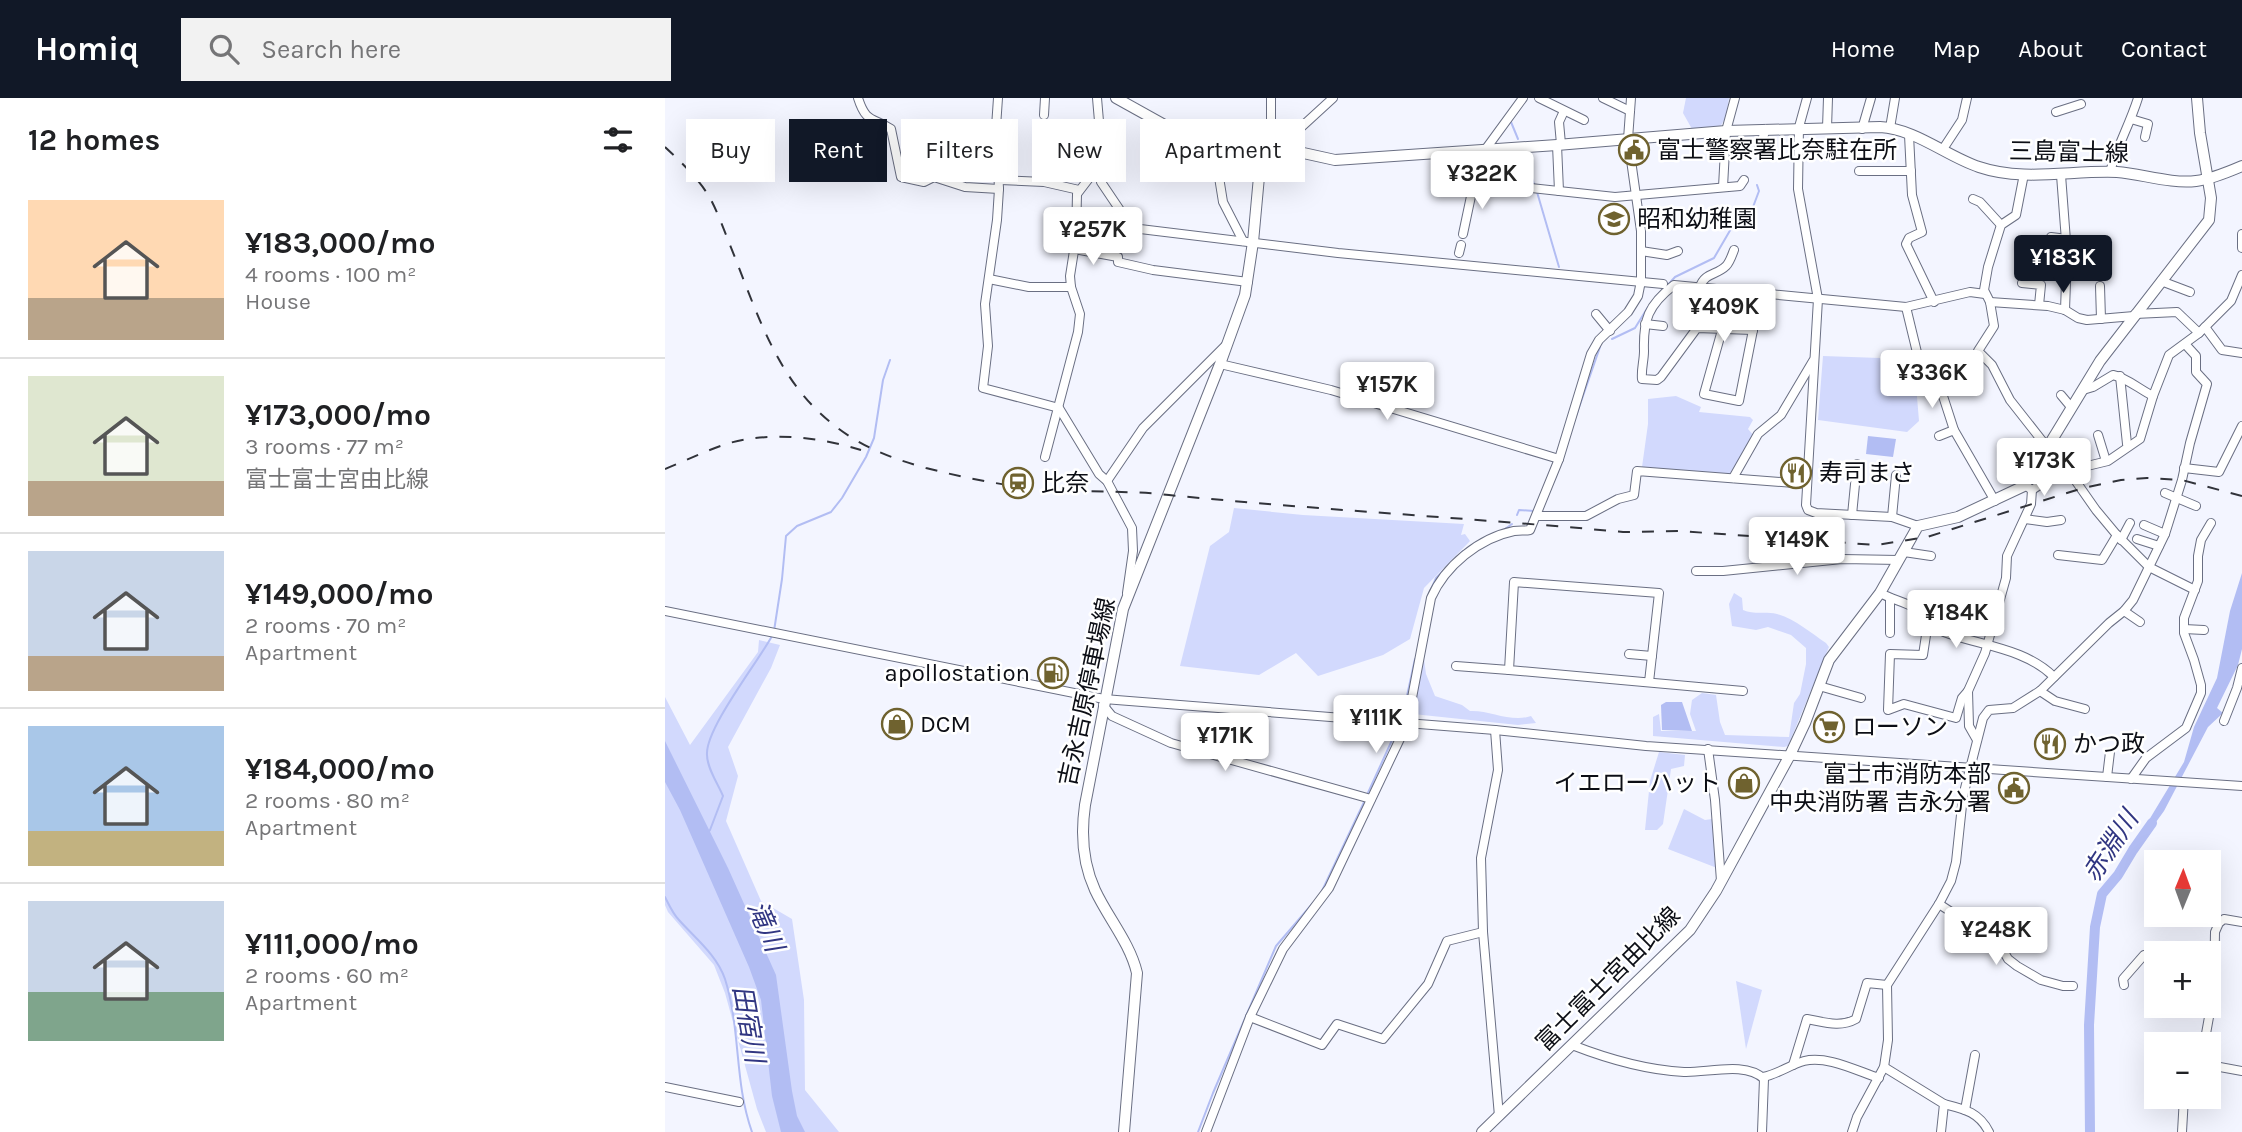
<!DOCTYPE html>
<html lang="en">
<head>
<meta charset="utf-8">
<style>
  :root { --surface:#fff; --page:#f2f2f2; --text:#202124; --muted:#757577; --line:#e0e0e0; --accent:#111827 }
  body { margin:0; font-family:Karla,"Noto Sans JP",sans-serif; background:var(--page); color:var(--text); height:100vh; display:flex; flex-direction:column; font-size:26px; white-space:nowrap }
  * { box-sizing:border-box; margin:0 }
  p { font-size:23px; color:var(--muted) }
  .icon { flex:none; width:38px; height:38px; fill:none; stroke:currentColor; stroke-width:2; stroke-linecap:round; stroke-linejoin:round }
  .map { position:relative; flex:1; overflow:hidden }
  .sheet { display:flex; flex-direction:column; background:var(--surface); width:665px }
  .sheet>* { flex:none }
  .top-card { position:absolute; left:21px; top:21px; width:665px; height:63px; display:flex; gap:14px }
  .needle { width:46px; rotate:1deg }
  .tools { position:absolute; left:1479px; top:752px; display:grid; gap:14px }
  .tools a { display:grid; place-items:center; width:77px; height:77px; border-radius:0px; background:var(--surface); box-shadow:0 7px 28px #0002; font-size:35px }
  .price { position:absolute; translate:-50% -60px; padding:0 16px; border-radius:7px; background:#fff; color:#222; font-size:23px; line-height:46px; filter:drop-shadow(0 2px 4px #0008) }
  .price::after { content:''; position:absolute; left:50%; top:42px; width:21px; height:16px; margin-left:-10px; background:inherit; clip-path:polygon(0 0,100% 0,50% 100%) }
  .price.active { background:var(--accent); color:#fff }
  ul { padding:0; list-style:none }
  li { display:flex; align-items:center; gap:21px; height:175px; padding:0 28px }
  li+li { border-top:2px solid var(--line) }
  li span { display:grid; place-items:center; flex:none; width:196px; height:140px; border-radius:0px; color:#555 }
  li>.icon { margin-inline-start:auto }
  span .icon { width:84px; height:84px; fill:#fffc; stroke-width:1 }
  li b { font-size:30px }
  h2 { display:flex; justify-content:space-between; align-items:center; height:84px; padding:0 28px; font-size:30px }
  .tag { padding:0 24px; border-radius:0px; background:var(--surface); box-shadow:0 7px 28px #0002; font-size:24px; line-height:63px }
  .tag.active { background:var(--accent); color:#fff }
  header { display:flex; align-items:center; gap:42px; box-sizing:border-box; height:98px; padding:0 35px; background:var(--accent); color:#fff }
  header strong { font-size:33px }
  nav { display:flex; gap:38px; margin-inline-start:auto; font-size:24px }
  .search { width:490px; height:63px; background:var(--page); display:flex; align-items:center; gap:18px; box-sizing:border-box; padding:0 24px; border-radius:0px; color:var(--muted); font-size:26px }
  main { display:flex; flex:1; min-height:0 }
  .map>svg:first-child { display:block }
</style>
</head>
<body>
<header>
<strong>Homiq</strong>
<div class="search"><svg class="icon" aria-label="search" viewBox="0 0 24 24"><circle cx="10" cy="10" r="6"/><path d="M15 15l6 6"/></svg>Search here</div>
<nav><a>Home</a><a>Map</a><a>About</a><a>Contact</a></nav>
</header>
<main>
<section class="sheet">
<h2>12 homes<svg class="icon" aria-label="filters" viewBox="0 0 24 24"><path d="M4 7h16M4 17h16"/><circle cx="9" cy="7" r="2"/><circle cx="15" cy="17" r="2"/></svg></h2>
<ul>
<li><span style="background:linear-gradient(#ffd9b3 70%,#b9a48a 0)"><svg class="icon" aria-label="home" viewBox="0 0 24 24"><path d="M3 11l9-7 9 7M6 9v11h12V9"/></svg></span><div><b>¥183,000/mo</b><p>4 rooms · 100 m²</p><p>House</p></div></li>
<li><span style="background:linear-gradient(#dfe7d0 75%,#b9a48a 0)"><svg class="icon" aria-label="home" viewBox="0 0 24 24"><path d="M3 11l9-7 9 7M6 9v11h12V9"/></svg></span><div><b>¥173,000/mo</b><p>3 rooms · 77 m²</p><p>富士富士宮由比線</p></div></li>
<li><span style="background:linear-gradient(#c9d6e8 75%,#b9a48a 0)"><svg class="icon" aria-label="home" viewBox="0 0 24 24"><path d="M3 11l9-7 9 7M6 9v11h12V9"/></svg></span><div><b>¥149,000/mo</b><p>2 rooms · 70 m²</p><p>Apartment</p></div></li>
<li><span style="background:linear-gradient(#a9c7e8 75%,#c2b280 0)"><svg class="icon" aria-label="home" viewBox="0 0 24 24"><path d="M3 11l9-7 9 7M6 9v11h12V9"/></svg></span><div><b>¥184,000/mo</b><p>2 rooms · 80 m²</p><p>Apartment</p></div></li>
<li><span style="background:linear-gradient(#c9d6e8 65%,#7fa58c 0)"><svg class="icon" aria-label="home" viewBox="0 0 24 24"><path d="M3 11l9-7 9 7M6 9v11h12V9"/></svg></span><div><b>¥111,000/mo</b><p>2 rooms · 60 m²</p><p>Apartment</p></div></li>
</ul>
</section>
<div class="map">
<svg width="1577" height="1034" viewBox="0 0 1577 1034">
  <rect width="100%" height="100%" fill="#f3f5ff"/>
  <g fill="#d2d9fd">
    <polygon points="1021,0 1064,0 1061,19 1055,29 1027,31 1018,15"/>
    <polygon points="1158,258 1215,260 1218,270 1249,262 1254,323 1242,334 1153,322"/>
    <polygon points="1011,298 1036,309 1034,314 1085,319 1088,322 1083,331 1089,338 1064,377 977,369 983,326 983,301"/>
    <polygon points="569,410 638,417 799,426 796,437 800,436 805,443 759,490 745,541 718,557 653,578 631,555 594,577 515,568 545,448 564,434"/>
    <path d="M 1069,495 L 1077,500 L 1078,512 C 1089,517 1100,513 1112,516 C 1130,521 1146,535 1161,545 L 1164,549 L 1123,648 L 1119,649 L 988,638 L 988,619 L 994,616 L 996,633 L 1031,633 L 1025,616 L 1027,602 L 1037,595 L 1051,597 L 1055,624 L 1060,637 L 1124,639 L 1129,605 L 1135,596 L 1141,566 L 1141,550 L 1126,537 L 1103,529 L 1091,532 L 1067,528 L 1064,506 Z"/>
    <polygon points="94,542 115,547 106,570 63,649 73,678 61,723 96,803 127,821 139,902 140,992 174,1034 101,1034 92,1011 60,895 49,867 3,814 0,807 0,599 25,647 93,554"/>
    <path d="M 759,561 L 761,576 L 770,598 L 797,607 L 805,613 C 825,612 846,625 866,618 L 871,625 L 853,627 L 748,616 Z"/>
    <polygon points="994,654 1020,657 1019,668 1006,671 998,726 992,732 980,732 985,683"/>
    <polygon points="1019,711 1040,722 1047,721 1052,770 1003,751"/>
    <polygon points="1071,883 1097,892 1081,951"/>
  </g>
  <g fill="#b2bdf3">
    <polygon points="1203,338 1231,341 1228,359 1201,356"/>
    <polygon points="1577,475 1577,551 1573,567 1552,610 1558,615 1543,629 1499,713 1478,742 1484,722 1519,664 1529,629 1552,580 1565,513"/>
    <polygon points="1001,604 1017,604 1027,633 997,632 996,607"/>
    <polygon points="0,643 63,770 111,877 127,993 132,1018 140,1034 116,1034 107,998 96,902 84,869 15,712 0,684"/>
  </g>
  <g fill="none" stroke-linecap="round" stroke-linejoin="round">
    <g stroke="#b2bdf3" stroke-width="2">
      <polyline points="846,24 853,41"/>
      <polyline points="858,54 870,89"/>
      <polyline points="872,94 894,169"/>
      <polyline points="1001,189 1010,179 1049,160 1074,117 1088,109 1094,93 1092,87"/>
      <polyline points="947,241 970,230 983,209"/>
      <polyline points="911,318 935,249"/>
      <polyline points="852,417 854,412 869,413"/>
      <polyline points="840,431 847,426"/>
      <polyline points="762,501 771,480 798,453"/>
      <polyline points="109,533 117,481 121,438 132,428 166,414 177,400 201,359 209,340 218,282 225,262"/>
      <polyline points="737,621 750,561"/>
      <polyline points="702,697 733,629"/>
      <path d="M 43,734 L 45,732 L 58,698 C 53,686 42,670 42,657 C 40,631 93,564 107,538"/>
      <polyline points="656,795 700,702"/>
      <path d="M 0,799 C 4,807 8,816 14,822 C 30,840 52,857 60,881 C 76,931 69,984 87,1034"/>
      <polyline points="533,1034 548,995 611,848 648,805"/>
    </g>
    <polyline stroke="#b2bdf3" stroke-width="10" points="1425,1034 1424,927 1430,829 1437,796 1453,777 1468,752 1487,725"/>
    <g stroke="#6a6f83" stroke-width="10">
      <g id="minor">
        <path d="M 193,0 C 201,25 207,19 226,31 L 236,79 L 259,84 L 269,79 L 300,89 L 334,91"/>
        <polyline points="333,0 331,29 334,91 332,122 320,206 323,248 318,290 394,310 434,376 442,383 467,430 468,453 462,495"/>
        <polyline points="874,0 919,22"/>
        <polyline points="938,0 965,13"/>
        <polyline points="1142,0 1134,29 1133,91 1153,201 1141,407 1143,412 1151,415 1227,419 1253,428"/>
        <polyline points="1391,14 1416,6"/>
        <polyline points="379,17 380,0"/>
        <polyline points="1466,21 1483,26 1480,39"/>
        <polyline points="1162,30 1163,0"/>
        <polyline points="1225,30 1230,0"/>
        <polyline points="1197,31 1206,0"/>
        <polyline points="1244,37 1247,97 1257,134 1244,140 1241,146 1269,204"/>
        <polyline points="402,38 419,44 436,45"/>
        <polyline points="548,42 558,104 578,143"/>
        <polyline points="594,46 606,28 606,0"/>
        <polyline points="896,46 894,24 899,13"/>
        <polyline points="892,47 894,93"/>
        <polyline points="607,49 632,33 668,0"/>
        <polyline points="1094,50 1101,31"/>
        <polyline points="1278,51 1297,22 1302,0"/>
        <polyline points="816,52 809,84 950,99 1075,88 1079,82"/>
        <polyline points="820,52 858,0"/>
        <polyline points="432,70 436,74 436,84 467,130 673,155 998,186"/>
        <polyline points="1194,73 1246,73"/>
        <path d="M 1445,74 C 1452,48 1465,26 1473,0"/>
        <polyline points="1359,76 1351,117 1336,127 1323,169 1319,192 1325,204 1329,228 1313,253 1327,267 1345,302 1382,349"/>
        <polyline points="1396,77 1402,156 1400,212"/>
        <polyline points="269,79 269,66 282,26"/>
        <polyline points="335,82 379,84 414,92"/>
        <polyline points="1058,89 1061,33 1070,0"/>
        <polyline points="1308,101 1315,104 1336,127"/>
        <polyline points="798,136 809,84"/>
        <polyline points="1577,136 1577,150"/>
        <polyline points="1386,139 1402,141"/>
        <polyline points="409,151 453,159 453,164 488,172 583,184"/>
        <polyline points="976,153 1002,157 1013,153"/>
        <polyline points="794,155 796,147"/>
        <polyline points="1402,156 1433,156"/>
        <polyline points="324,181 364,189 406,189"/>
        <polyline points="1496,183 1525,194"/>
        <polyline points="1357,185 1376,187 1374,207"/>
        <polyline points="1435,188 1436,221"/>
        <path d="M 1035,189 C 1039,175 1052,177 1061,168 C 1065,164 1067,157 1069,152"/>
        <polyline points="1325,204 1383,208 1400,212 1413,220 1422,222 1469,218"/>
        <polyline points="1241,209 1256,271 1277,295 1289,332 1330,403"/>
        <polyline points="931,216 945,233"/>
        <polyline points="1470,216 1512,214 1534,235"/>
        <polyline points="980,226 998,228"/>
        <polyline points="1540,229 1557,252 1577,255"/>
        <polyline points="1057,232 1039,296 1074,303 1088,232 1091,194"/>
        <path d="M 1088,232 L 1032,230 L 996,279 L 992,282 L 977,281 C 976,271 979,263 979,253 C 978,222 983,207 1009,187 L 1241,209 L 1305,194 L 1320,196"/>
        <polyline points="555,266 666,292 894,361"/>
        <polyline points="1455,278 1462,346 1464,347"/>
        <path d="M 1418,292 L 1428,289 L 1448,277 C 1462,280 1474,291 1488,298"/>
        <polyline points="1396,297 1406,309"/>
        <polyline points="1433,337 1441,363"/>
        <polyline points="1274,338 1289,332"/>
        <polyline points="380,359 413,234 415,216 406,189 405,178 411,140 412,96 435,66 437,58 432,0"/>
        <polyline points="1519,370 1554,374 1577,328"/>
        <polyline points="1403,372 1431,412 1456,442 1465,425"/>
        <polyline points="1068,380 1093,336 1116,317 1148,263"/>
        <polyline points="442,383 478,330 562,246"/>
        <polyline points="1360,387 1367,392 1393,375 1443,363 1475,341 1488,298 1504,257 1534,235 1566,203 1577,177"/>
        <polyline points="1500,395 1531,408"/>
        <polyline points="1187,417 1192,366"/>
        <polyline points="873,418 921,418 953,401 969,397 972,373 1142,386"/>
        <polyline points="1227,419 1231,377"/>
        <polyline points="1360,421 1382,424 1396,422"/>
        <polyline points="1479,427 1500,436"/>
        <polyline points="1453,438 1484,469 1530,492"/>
        <polyline points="1472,441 1494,448"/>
        <polyline points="1239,454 1266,458"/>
        <polyline points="1393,457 1437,462 1452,437"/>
        <polyline points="1031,473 1058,473 1177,461 1234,462"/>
        <path d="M 1215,495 C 1226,501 1240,504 1250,510 C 1261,518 1266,529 1279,534 C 1316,548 1360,550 1389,579"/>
        <polyline points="0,513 439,601 830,632 981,648 1577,688"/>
        <polyline points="1459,513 1475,524"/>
        <polyline points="1263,524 1258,557 1225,556 1223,612 1239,606 1291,620 1297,600 1303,593"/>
        <polyline points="1519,531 1539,532"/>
        <polyline points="1225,535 1225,500"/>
        <polyline points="964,556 987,558"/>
        <polyline points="791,568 844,572"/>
        <polyline points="984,584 994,495 849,484 844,572 1078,593"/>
        <polyline points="1154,588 1196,600"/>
        <polyline points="1375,593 1390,603 1420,611"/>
        <polyline points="438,607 447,618 506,645 706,701"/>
        <polyline points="1559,623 1572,590 1577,570"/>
        <polyline points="830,632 833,672 816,760 818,834 834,1018"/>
        <polyline points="1312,642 1304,628 1303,593 1320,555 1341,480 1342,458 1366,406 1367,392"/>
        <polyline points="1043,651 1050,702 1056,783"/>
        <polyline points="1442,679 1445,654"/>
        <polyline points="1466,681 1481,660 1521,630 1536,595 1536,587 1529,562 1519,535 1519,520 1533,483 1533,458 1536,442 1546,425"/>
        <polyline points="1274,806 1306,827 1329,836 1343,861 1352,868 1376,882 1398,888 1408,888"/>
        <polyline points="1508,856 1519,850 1549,849"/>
        <polyline points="1459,887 1458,881 1479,857 1491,856"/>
        <polyline points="585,919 657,947 672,926 718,941 763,886 782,843 818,834"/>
        <path d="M 907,947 C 943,961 980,972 1019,974 C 1042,975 1081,963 1099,981 L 1097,1034"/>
        <polyline points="1539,947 1549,891 1550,834 1554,825 1559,821 1577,824"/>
        <path d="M 1128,967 L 1142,921 C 1159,924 1175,930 1191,921 L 1202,885 L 1222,887"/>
        <polyline points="1544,967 1577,973"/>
        <polyline points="1219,969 1279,1006 1276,1034"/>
        <path d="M 1098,979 C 1113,976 1125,967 1139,963 C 1162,957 1192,973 1214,980"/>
        <polyline points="0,989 74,1004"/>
        <path d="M 1279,1006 C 1299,1011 1314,1014 1324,1034"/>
        <polyline points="1300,1012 1310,957"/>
        <path d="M 541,1034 L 585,919 L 618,851 L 664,790 L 742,626 L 766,500 C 780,468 814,440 849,433 C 855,432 860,433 865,432 L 894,361 L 926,256 L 934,242 L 963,214 L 973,198 L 976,183 L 976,133 L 963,41 L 966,0"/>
        <polyline points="1187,1034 1192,1019 1219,969 1223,942 1222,887 1274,806 1286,783 1291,764 1298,698 1318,620 1324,612 1348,610 1375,593 1444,525 1459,513 1468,502 1500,436 1517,382 1525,345 1542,286 1531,274 1531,258 1520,246"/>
        <polyline points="1517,1034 1519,999"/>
      </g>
    </g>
    <g stroke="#6a6f83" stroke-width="12">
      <g id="major">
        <path d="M 451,0 L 514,35 L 526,39 L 589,44 L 670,62 L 892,47 L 1061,33 L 1215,29 C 1251,31 1281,58 1314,69 C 1358,84 1407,72 1452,74 C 1477,76 1506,86 1531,83 C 1547,81 1563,74 1577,68"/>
        <path d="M 459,1034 L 472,875 C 465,845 443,820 430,792 C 418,766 416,735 420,707 L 458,511 L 555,266 L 580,197 L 588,144 L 597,46"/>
        <polyline points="817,1034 1025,832 1051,793 1125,657 1140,625 1164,562 1215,495 1253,428 1293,419 1359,388 1435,263 1544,122 1546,100 1535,35 1532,0"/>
      </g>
    </g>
    <use href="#minor" stroke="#fff" stroke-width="8"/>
    <use href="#major" stroke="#fff" stroke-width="10"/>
    <g stroke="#31333a" stroke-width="2" stroke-dasharray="12 12" stroke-linecap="butt">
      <path d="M 0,49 C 16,64 34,81 45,100 C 53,115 59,132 65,147 C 89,206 108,272 156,316 C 187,345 221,359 261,370 C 300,380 339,388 379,391 C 420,395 462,392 504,397 C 655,412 807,420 958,434 L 1014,433 L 1211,447 L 1262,439 L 1418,390 L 1456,382 L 1482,380 L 1517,382 L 1577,398"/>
      <path d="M 0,371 C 20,363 40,353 61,346 C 105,333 154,339 196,352"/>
    </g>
  </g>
  <defs>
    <g id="civic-ring" transform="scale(1.575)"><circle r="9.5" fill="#fff" stroke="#6f622f" stroke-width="1.5"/><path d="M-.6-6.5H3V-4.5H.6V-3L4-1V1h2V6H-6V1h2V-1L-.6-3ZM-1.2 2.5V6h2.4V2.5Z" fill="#6f622f"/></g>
    <g id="school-ring" transform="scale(1.575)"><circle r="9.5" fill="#fff" stroke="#6f622f" stroke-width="1.5"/><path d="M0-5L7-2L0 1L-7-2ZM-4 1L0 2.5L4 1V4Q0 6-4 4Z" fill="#6f622f"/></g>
    <g id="restaurant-ring" transform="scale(1.575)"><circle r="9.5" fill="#fff" stroke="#6f622f" stroke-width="1.5"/><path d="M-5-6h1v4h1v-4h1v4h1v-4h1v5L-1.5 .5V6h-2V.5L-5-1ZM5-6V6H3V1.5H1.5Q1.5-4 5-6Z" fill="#6f622f"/></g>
    <g id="station-ring" transform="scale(1.575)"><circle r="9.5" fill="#fff" stroke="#6f622f" stroke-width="1.5"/><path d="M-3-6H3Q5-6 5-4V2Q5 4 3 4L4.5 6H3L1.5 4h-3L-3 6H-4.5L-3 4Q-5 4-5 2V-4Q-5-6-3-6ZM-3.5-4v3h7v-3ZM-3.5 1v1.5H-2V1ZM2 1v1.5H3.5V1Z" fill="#6f622f"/></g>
    <g id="fuel-ring" transform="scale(1.575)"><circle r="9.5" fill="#fff" stroke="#6f622f" stroke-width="1.5"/><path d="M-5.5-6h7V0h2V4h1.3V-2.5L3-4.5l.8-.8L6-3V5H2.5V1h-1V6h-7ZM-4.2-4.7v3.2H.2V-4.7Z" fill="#6f622f"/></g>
    <g id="shop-ring" transform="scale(1.575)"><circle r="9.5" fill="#fff" stroke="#6f622f" stroke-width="1.5"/><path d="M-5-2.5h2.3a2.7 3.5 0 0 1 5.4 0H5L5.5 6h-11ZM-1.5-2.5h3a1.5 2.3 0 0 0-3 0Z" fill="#6f622f"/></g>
    <g id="supermarket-ring" transform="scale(1.575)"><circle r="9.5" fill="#fff" stroke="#6f622f" stroke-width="1.5"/><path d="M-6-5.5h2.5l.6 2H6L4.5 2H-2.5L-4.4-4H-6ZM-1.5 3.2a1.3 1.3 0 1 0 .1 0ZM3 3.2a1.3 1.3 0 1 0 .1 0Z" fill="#6f622f"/></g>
  </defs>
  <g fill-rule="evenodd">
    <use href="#civic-ring" x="969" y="52"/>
    <use href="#school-ring" x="949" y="121"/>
    <use href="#restaurant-ring" x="1131" y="375"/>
    <use href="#station-ring" x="353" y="385"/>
    <use href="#fuel-ring" x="388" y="575"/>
    <use href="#shop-ring" x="232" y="626"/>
    <use href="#supermarket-ring" x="1164" y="629"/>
    <use href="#restaurant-ring" x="1385" y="646"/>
    <use href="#shop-ring" x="1079" y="685"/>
    <use href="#civic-ring" x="1349" y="690"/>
  </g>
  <g text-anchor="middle" stroke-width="5" stroke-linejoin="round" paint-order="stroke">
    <g font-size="24" fill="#0c0e15" stroke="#fff" text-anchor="start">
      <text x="992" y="60">富士警察署比奈駐在所</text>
      <text x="972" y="129">昭和幼稚園</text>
      <text x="1154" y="383">寿司まさ</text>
      <text x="376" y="393">比奈</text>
      <text x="365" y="583" text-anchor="end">apollostation</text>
      <text x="255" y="634">DCM</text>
      <text x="1187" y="637">ローソン</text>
      <text x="1408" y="654">かつ政</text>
      <text x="1326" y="684" text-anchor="end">富士市消防本部<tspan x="1326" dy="28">中央消防署 吉永分署</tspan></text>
      <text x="1056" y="693" text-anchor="end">イエローハット</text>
    </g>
    <g font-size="24" fill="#0c0e15" stroke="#fff">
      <text transform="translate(1404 54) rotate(1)" y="8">三島富士線</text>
      <text transform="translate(422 594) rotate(-78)" y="8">吉永吉原停車場線</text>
      <text transform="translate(943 881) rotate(-45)" y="8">富士富士宮由比線</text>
    </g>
    <g font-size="26" font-style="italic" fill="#313682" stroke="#fff">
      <text transform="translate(1445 748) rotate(-57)" y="9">赤淵川</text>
      <text transform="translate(101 828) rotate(67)" y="9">滝川</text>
      <text transform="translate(84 926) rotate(80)" y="9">田宿川</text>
    </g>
  </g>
</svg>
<div class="tools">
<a><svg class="needle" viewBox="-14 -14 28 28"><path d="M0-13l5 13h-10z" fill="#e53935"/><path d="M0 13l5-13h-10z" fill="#757577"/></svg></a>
<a>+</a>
<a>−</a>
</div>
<b class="price" style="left:817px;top:113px">¥322K</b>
<b class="price" style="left:428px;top:169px">¥257K</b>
<b class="price active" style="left:1398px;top:197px">¥183K</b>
<b class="price" style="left:1059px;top:246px">¥409K</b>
<b class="price" style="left:1267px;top:312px">¥336K</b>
<b class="price" style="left:722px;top:324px">¥157K</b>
<b class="price" style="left:1379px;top:400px">¥173K</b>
<b class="price" style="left:1132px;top:479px">¥149K</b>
<b class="price" style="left:1291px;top:552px">¥184K</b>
<b class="price" style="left:711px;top:657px">¥111K</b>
<b class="price" style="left:560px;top:675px">¥171K</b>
<b class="price" style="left:1331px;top:869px">¥248K</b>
<div class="top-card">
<a class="tag">Buy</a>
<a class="tag active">Rent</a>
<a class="tag">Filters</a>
<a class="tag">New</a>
<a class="tag">Apartment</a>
</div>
</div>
</main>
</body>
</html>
